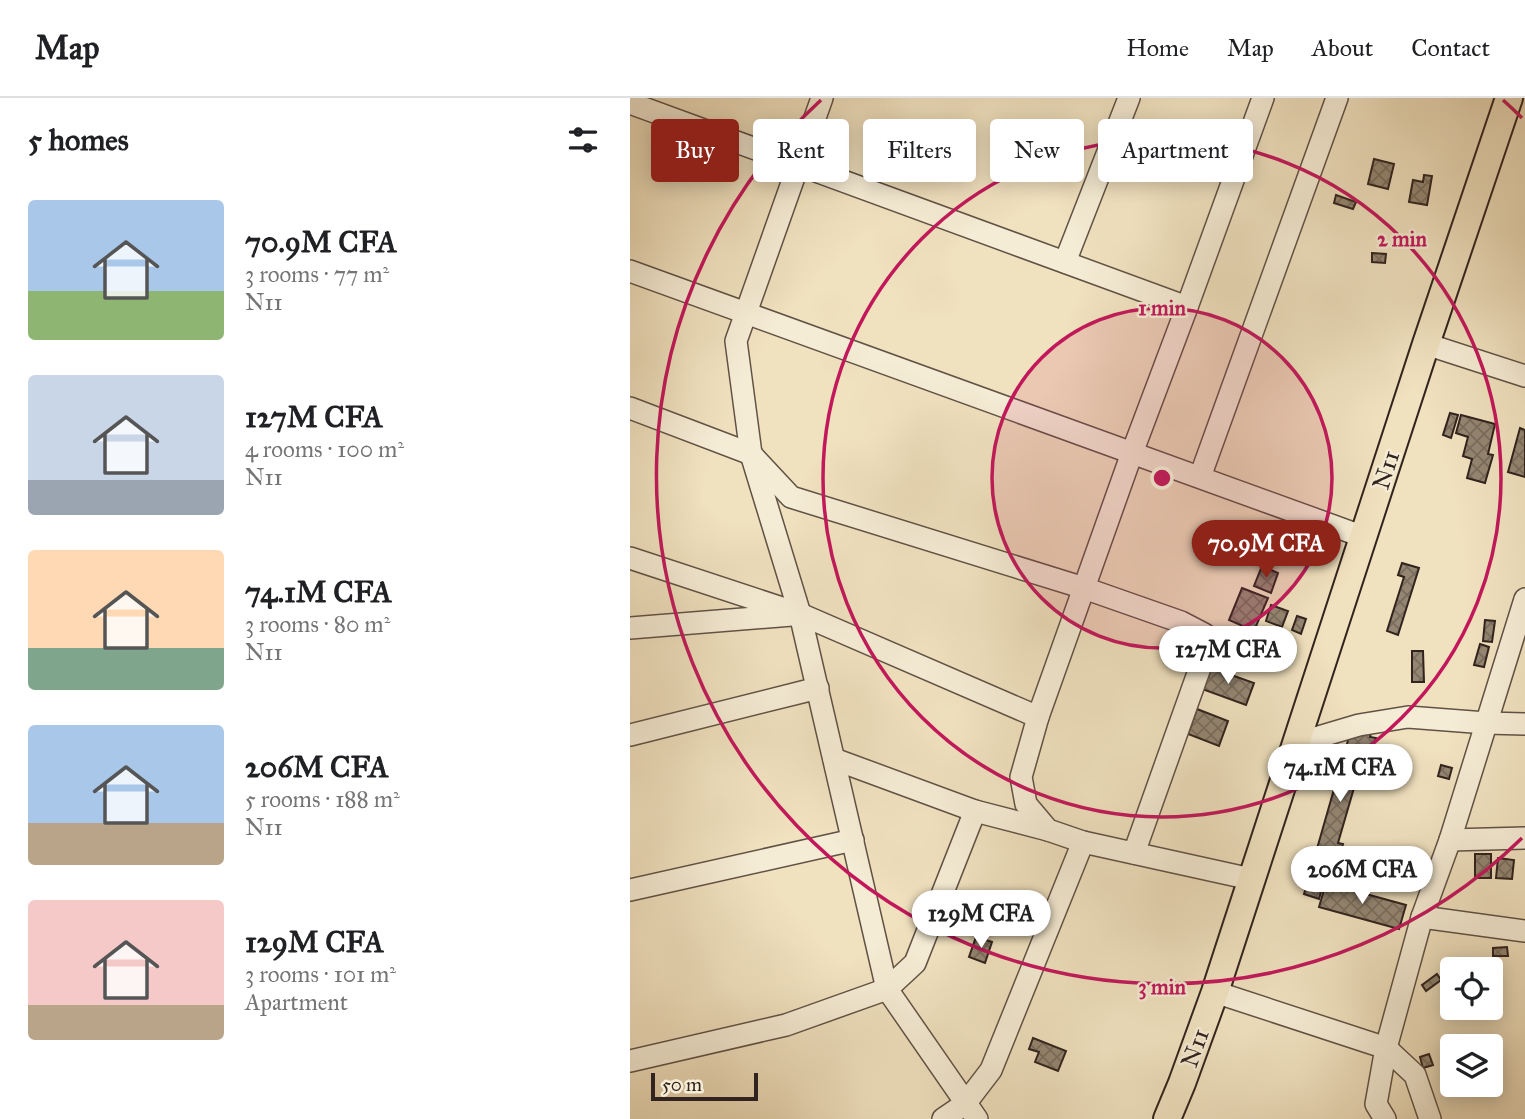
<!DOCTYPE html>
<html lang="en">
<head>
<meta charset="utf-8">
<style>
  :root { --surface:#fff; --page:#f2f2f2; --text:#202124; --muted:#757577; --line:#e0e0e0; --accent:#8f2418 }
  body { margin:0; font-family:"IM FELL Great Primer",serif; background:var(--page); color:var(--text); height:100vh; display:flex; flex-direction:column; font-size:26px; white-space:nowrap }
  * { box-sizing:border-box; margin:0 }
  p { font-size:23px; color:var(--muted) }
  .icon { flex:none; width:38px; height:38px; fill:none; stroke:currentColor; stroke-width:2; stroke-linecap:round; stroke-linejoin:round }
  .map { position:relative; flex:1; overflow:hidden }
  .sheet { display:flex; flex-direction:column; background:var(--surface); width:630px }
  .sheet>* { flex:none }
  .hud { position:absolute; left:21px; top:21px; width:665px; height:63px; display:flex; gap:14px }
  .fabs { position:absolute; left:810px; top:859px; display:grid; gap:14px }
  .fabs a { display:grid; place-items:center; width:63px; height:63px; border-radius:7px; background:var(--surface); box-shadow:0 4px 18px #0003; font-size:35px }
  .scale { position:absolute; left:21px; bottom:18px; width:107px; box-sizing:border-box; padding-left:7px; border:4px solid #31231e; border-top:0; font-size:19px; line-height:24px; white-space:nowrap; color:#31231e; -webkit-text-stroke:5px #f5ecd5; paint-order:stroke }
  .price { position:absolute; translate:-50% -60px; padding:0 16px; border-radius:24px; background:#fff; color:#222; font-size:23px; line-height:46px; filter:drop-shadow(0 2px 4px #0008) }
  .price::after { content:''; position:absolute; left:50%; top:42px; width:21px; height:16px; margin-left:-10px; background:inherit; clip-path:polygon(0 0,100% 0,50% 100%) }
  .price.current { background:var(--accent); color:#fff }
  ul { padding:0; list-style:none }
  li { display:flex; align-items:center; gap:21px; height:175px; padding:0 28px }
  li span { display:grid; place-items:center; flex:none; width:196px; height:140px; border-radius:7px; color:#555 }
  li>.icon { margin-inline-start:auto }
  span .icon { width:84px; height:84px; fill:#fffc; stroke-width:1 }
  li b { font-size:30px }
  h2 { display:flex; justify-content:space-between; align-items:center; height:84px; padding:0 28px; font-size:30px }
  .chip { padding:0 24px; border-radius:7px; background:var(--surface); box-shadow:0 4px 18px #0003; font-size:24px; line-height:63px }
  .chip.current { background:var(--accent); color:#fff }
  header { display:flex; align-items:center; gap:42px; box-sizing:border-box; height:98px; padding:0 35px; background:var(--surface); border-bottom:2px solid var(--line) }
  header strong { font-size:33px }
  nav { display:flex; gap:38px; margin-inline-start:auto; font-size:24px }
  main { display:flex; flex:1; min-height:0 }
  .map>svg:first-child { display:block }
</style>
</head>
<body>
<header>
<strong>Map</strong>
<nav><a>Home</a><a>Map</a><a>About</a><a>Contact</a></nav>
</header>
<main>
<section class="sheet">
<h2>5 homes<svg class="icon" aria-label="filters" viewBox="0 0 24 24"><path d="M4 7h16M4 17h16"/><circle cx="9" cy="7" r="2"/><circle cx="15" cy="17" r="2"/></svg></h2>
<ul>
<li><span style="background:linear-gradient(#a9c7e8 65%,#8fb573 0)"><svg class="icon" aria-label="home" viewBox="0 0 24 24"><path d="M3 11l9-7 9 7M6 9v11h12V9"/></svg></span><div><b>70.9M CFA</b><p>3 rooms · 77 m²</p><p>N11</p></div></li>
<li><span style="background:linear-gradient(#c9d6e8 75%,#9aa5b1 0)"><svg class="icon" aria-label="home" viewBox="0 0 24 24"><path d="M3 11l9-7 9 7M6 9v11h12V9"/></svg></span><div><b>127M CFA</b><p>4 rooms · 100 m²</p><p>N11</p></div></li>
<li><span style="background:linear-gradient(#ffd9b3 70%,#7fa58c 0)"><svg class="icon" aria-label="home" viewBox="0 0 24 24"><path d="M3 11l9-7 9 7M6 9v11h12V9"/></svg></span><div><b>74.1M CFA</b><p>3 rooms · 80 m²</p><p>N11</p></div></li>
<li><span style="background:linear-gradient(#a9c7e8 70%,#b9a48a 0)"><svg class="icon" aria-label="home" viewBox="0 0 24 24"><path d="M3 11l9-7 9 7M6 9v11h12V9"/></svg></span><div><b>206M CFA</b><p>5 rooms · 188 m²</p><p>N11</p></div></li>
<li><span style="background:linear-gradient(#f6c9c9 75%,#b9a48a 0)"><svg class="icon" aria-label="home" viewBox="0 0 24 24"><path d="M3 11l9-7 9 7M6 9v11h12V9"/></svg></span><div><b>129M CFA</b><p>3 rooms · 101 m²</p><p>Apartment</p></div></li>
</ul>
</section>
<div class="map">
<svg width="895" height="1021" viewBox="0 0 895 1021">
  <defs>
    <pattern id="building-cross-hatch" width="8" height="8" patternUnits="userSpaceOnUse" patternTransform="scale(1.75)"><rect width="8" height="8" fill="#948672"/><path d="M0 0l8 8M0 8l8-8" fill="none" stroke="#796d5d"/></pattern>
  </defs>
  <rect width="100%" height="100%" fill="#f0e1bf"/>
  <filter id="stains"><feTurbulence type="fractalNoise" baseFrequency=".00286" numOctaves="4"/><feColorMatrix values="0 0 0 0 .2 0 0 0 0 .09 0 0 0 0 .02 0 0 0 .5 -.17"/></filter>
  <radialGradient id="worn" r=".72"><stop offset=".6" stop-color="#630" stop-opacity="0"/><stop offset="1" stop-color="#630" stop-opacity=".3"/></radialGradient>
  <g fill="url(#building-cross-hatch)" stroke="#31231e" stroke-width="2">
    <polygon points="744,61 764,66 758,91 738,86"/>
    <polygon points="794,77 802,78 797,107 779,104 783,82 793,84"/>
    <polygon points="706,97 726,104 723,111 704,105"/>
    <polygon points="742,155 756,156 755,165 742,164"/>
    <polygon points="820,315 828,317 821,340 813,337"/>
    <polygon points="831,317 865,326 858,356 863,357 855,385 837,380 842,361 833,358 838,339 826,335"/>
    <polygon points="890,330 895,332 895,379 878,374"/>
    <polygon points="772,465 789,470 768,537 757,533 774,479 768,477"/>
    <polygon points="632,468 648,475 641,495 624,488"/>
    <polygon points="612,490 638,500 624,533 599,522"/>
    <polygon points="641,507 658,513 652,529 636,523"/>
    <polygon points="667,518 676,521 671,536 662,532"/>
    <polygon points="855,522 865,523 862,544 853,543"/>
    <polygon points="607,545 625,552 619,568 601,562"/>
    <polygon points="850,546 859,549 854,569 844,567"/>
    <polygon points="782,553 793,553 794,584 782,584"/>
    <polygon points="579,569 624,585 616,607 572,591"/>
    <polygon points="567,611 598,623 589,648 558,636"/>
    <polygon points="725,618 744,623 740,639 746,640 739,661 733,659 708,745 713,746 707,767 699,765 689,801 674,796"/>
    <polygon points="811,667 822,670 819,681 808,678"/>
    <rect x="845" y="756" width="16" height="24"/>
    <polygon points="868,760 884,762 882,781 866,780"/>
    <polygon points="696,785 776,807 769,831 689,809"/>
    <polygon points="346,839 362,844 355,865 339,859"/>
    <polygon points="877,849 878,858 863,858 863,850"/>
    <polygon points="807,876 811,882 796,893 792,887"/>
    <polygon points="403,940 436,953 428,973 405,964 409,954 399,951"/>
    <polygon points="799,956 803,967 793,970 790,959"/>
  </g>
  <g fill="none" stroke-linecap="round" stroke-linejoin="round">
    <g stroke="#615246" stroke-width="24">
      <g id="minor">
        <polyline points="192,0 106,243 121,356 170,516 257,891 347,1021"/>
        <polyline points="0,5 557,209"/>
        <polyline points="435,164 499,0"/>
        <polyline points="0,173 734,439"/>
        <polyline points="796,246 895,278"/>
        <polyline points="0,310 121,356 161,399 454,490 551,524 574,536 577,550 504,755"/>
        <polyline points="570,379 707,0"/>
        <polyline points="0,460 170,516 408,619"/>
        <polyline points="0,530 162,517"/>
        <polyline points="0,637 188,590"/>
        <polyline points="665,646 729,627 778,619 856,625 895,626"/>
        <polyline points="204,661 345,713 418,732"/>
        <polyline points="820,742 895,740"/>
        <polyline points="621,781 453,744 418,732 396,706 391,679 408,619 502,355 557,209 633,0"/>
        <polyline points="0,792 223,742"/>
        <polyline points="792,819 895,833"/>
        <polyline points="585,894 756,950 785,977 800,1021"/>
        <polyline points="0,963 156,927 257,891 285,865 345,713"/>
        <polyline points="313,1021 335,1006 361,972 453,744"/>
        <polyline points="755,1021 746,1006 756,950 792,819 820,742 895,501"/>
      </g>
    </g>
    <g stroke="#31231e" stroke-width="30">
      <polyline id="major" points="537,1021 552,985 585,894 796,246 879,0"/>
    </g>
    <use href="#minor" stroke="#f5ecd5" stroke-width="21"/>
    <use href="#major" stroke="#f0e1bf" stroke-width="26"/>
  </g>
  <circle cx="532" cy="380" r="170" fill="#c2185b" fill-opacity=".12"/>
  <g fill="none" stroke="#c2185b" stroke-width="3.5">
    <circle cx="532" cy="380" r="170"/>
    <circle cx="532" cy="380" r="339"/>
    <path d="M892 740A509 509 0 1 1 191 2M873 2A509 509 0 0 1 892 20"/>
  </g>
  <g text-anchor="middle" stroke-width="5" stroke-linejoin="round" paint-order="stroke">
    <g font-size="24" fill="#31231e" stroke="#f5ecd5">
      <text transform="translate(756 372) rotate(-72)" y="8">N11</text>
      <text transform="translate(565 950) rotate(-70)" y="8">N11</text>
    </g>
  </g>
  <circle cx="532" cy="380" r="10" fill="#c2185b" stroke="#f5ecd5" stroke-width="3.5"/>
  <g font-size="21" text-anchor="middle" font-weight="bold" fill="#c2185b" stroke="#f5ecd5" stroke-width="5" stroke-linejoin="round" paint-order="stroke">
    <text x="772" y="148">2 min</text>
    <text x="532" y="217">1 min</text>
    <text x="532" y="896">3 min</text>
  </g>
  <rect width="100%" height="100%" filter="url(#stains)"/>
  <rect width="100%" height="100%" fill="url(#worn)"/>
</svg>
<div class="fabs">
<a><svg class="icon" aria-label="locate" viewBox="0 0 24 24"><circle cx="12" cy="12" r="6"/><path d="M12 2v4M12 18v4M2 12h4M18 12h4"/></svg></a>
<a><svg class="icon" aria-label="layers" viewBox="0 0 24 24"><path d="M12 4l9 5-9 5-9-5zM3 14l9 5 9-5"/></svg></a>
</div>
<div class="scale">50 m</div>
<b class="price current" style="left:636px;top:482px">70.9M CFA</b>
<b class="price" style="left:598px;top:588px">127M CFA</b>
<b class="price" style="left:710px;top:706px">74.1M CFA</b>
<b class="price" style="left:732px;top:808px">206M CFA</b>
<b class="price" style="left:351px;top:852px">129M CFA</b>
<div class="hud">
<a class="chip current">Buy</a>
<a class="chip">Rent</a>
<a class="chip">Filters</a>
<a class="chip">New</a>
<a class="chip">Apartment</a>
</div>
</div>
</main>
</body>
</html>
